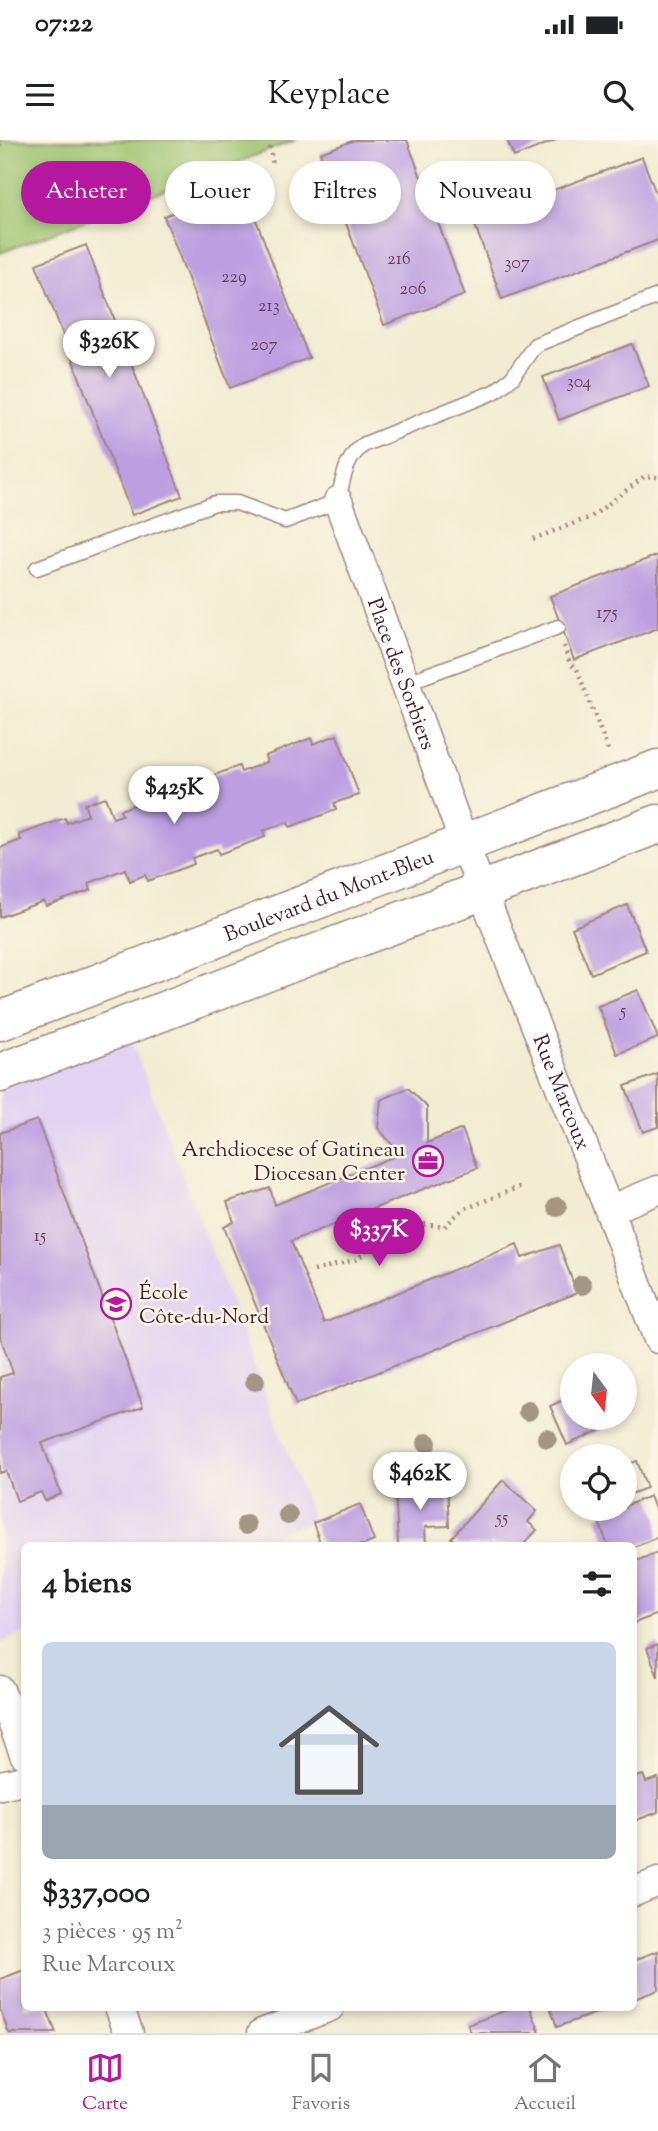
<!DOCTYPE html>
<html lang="fr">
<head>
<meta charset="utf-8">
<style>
  :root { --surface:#fff; --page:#f2f2f2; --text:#202124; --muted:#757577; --line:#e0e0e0; --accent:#b5179e }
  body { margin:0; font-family:"Sorts Mill Goudy",serif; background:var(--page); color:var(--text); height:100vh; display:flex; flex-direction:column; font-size:26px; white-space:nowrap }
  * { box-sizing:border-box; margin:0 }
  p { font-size:23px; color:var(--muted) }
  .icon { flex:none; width:38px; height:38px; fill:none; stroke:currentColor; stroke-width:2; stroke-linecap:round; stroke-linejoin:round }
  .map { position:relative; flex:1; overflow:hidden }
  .panel { position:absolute; left:21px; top:1402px; width:616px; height:469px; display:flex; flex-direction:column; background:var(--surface); border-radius:10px; box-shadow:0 4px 10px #0003 }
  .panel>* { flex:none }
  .banner { position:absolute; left:21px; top:21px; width:616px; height:63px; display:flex; gap:14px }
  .needle { width:46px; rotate:165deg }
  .controls { position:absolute; left:560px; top:1213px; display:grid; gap:14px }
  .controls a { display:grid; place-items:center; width:77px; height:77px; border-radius:50%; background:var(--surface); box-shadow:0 4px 10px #0003; font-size:35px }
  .price { position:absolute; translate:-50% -60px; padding:0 16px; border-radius:24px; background:#fff; color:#222; font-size:23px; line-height:46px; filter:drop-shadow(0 2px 4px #0008) }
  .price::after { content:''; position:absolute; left:50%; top:42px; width:21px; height:16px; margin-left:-10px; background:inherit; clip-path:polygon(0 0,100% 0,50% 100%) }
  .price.current { background:var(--accent); color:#fff }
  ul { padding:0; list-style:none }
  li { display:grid; align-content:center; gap:14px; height:371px; padding:0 21px }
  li+li { border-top:2px solid var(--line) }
  li span { display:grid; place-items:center; height:217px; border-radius:10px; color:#555 }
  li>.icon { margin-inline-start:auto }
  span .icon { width:126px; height:126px; fill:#fffc; stroke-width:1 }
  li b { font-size:30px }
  h2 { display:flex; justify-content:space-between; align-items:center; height:84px; padding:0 21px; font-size:30px }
  .pill { padding:0 24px; border-radius:32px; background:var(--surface); box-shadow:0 4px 10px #0003; font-size:24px; line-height:63px }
  .pill.current { background:var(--accent); color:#fff }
  .status { display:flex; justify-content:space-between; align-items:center; height:49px; padding:0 35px; background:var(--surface); direction:ltr }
  .status svg { height:19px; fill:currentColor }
  header { display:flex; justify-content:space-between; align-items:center; height:91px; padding:0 21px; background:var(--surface); font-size:32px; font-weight:600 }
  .tab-bar { display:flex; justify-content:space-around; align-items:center; height:98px; border-top:2px solid var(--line); background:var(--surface); font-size:19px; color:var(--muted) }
  .tab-bar a { display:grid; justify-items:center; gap:4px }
  .tab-bar .current { color:var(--accent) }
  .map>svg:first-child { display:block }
</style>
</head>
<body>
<div class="status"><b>07:22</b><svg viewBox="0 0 49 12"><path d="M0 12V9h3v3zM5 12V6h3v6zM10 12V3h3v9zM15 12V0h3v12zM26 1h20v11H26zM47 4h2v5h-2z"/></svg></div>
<header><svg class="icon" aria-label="menu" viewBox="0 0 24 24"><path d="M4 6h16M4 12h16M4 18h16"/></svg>Keyplace<svg class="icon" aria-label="search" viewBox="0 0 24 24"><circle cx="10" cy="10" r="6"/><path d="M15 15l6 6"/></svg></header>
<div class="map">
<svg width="658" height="1893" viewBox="0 0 658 1893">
  <rect width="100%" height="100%" fill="#fcf5e5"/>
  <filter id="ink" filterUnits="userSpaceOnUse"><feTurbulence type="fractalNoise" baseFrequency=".0143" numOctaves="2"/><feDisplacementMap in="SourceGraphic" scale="14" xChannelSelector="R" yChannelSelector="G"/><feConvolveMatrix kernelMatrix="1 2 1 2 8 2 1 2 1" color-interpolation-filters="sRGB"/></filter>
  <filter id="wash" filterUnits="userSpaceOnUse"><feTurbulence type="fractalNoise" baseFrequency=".00686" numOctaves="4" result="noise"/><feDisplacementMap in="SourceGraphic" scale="28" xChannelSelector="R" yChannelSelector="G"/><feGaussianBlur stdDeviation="1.57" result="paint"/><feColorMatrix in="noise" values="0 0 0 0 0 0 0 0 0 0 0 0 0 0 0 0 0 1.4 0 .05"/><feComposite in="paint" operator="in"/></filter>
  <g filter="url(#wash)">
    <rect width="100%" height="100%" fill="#f3ecd3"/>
    <polygon fill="#e3d3f2" points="126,886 313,1380 248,1405 24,1405 24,1493 0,1503 0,934"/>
    <polygon fill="#9dc36f" stroke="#74714d" stroke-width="2" points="0,0 296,0 0,113"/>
    <g id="blocks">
      <g fill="#bc9ee1">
        <polygon points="355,0 407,0 465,155 384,185 320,13"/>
        <polygon points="507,0 556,0 514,17"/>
        <polygon points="642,17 658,59 658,100 502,159 473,80"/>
        <polygon points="243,46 309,218 230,248 164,76"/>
        <polygon points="86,105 182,356 132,375 36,124"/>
        <polygon points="632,204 649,246 559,280 543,237"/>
        <polygon points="658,415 658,488 574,520 550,456"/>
        <polygon points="337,595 359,655 334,663 336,670 290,687 288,682 263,691 265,697 219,714 217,709 192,718 194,724 148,741 145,735 130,741 125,729 89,743 91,750 46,766 44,761 0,777 0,708 21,700 19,695 65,678 67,683 88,675 84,664 105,657 113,678 122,675 120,670 169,652 171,657 194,648 192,643 239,626 241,632 267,622 265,616 311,598 313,604"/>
        <polygon points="627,765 646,811 591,834 572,788"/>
        <polygon points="638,850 658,898 617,914 598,866"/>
        <polygon points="658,934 658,987 643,992 625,946"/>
        <polygon points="408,948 427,967 427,1003 462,989 477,1028 291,1101 324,1183 517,1104 522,1118 559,1105 577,1153 296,1265 224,1087 234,1082 227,1062 270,1048 275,1065 400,1014 378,988 381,960"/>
        <polygon points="37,980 143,1267 42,1303 61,1354 45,1361 41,1352 17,1361 6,1331 0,1333 0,1237 13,1233 0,1196 0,993"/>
        <polygon points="572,1256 572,1278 617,1278 619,1282 567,1305 550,1266"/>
        <polygon points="637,1321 647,1348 625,1356 625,1325"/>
        <polygon points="503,1340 537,1371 528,1382 537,1390 523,1405 494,1405 492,1403 490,1405 459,1405 451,1398"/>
        <polygon points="447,1344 449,1386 425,1387 426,1405 398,1405 395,1346"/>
        <polygon points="650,1356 658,1377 658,1397 634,1407 608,1405 597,1377 618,1368 625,1368 625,1366"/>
        <polygon points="360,1364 374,1401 364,1405 321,1405 313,1383"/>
        <polygon points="658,1412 658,1474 634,1483 634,1422"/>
        <polygon points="658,1504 658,1537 647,1508"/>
        <polygon points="643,1635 646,1642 658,1638 658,1672 634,1681 634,1638"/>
        <polygon points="658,1811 658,1850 634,1859 634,1820"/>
        <polygon points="24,1830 24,1867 46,1867 56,1893 9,1893 0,1869 0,1839"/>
        <polygon points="514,1867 530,1867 540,1893 471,1893 468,1885"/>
        <polygon points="550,1867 610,1867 610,1868 557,1887"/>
      </g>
    </g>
  </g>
  <g filter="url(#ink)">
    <use href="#blocks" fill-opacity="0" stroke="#9e867f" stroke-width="2"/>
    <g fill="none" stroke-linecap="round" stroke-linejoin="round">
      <g stroke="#9e867f" stroke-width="17">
        <g id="lane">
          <path d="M 37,428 L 215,363 L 237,363 L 285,381 L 338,361 C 343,340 345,317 365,304 L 494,252 L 512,238 L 535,205 L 658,156"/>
          <polyline points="405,543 558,487"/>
        </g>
      </g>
      <g stroke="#9e867f" stroke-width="31">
        <g id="street">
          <path id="s1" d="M 338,361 L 482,751 L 609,1070 L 658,1199"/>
          <polyline points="609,1070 658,1050"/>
          <polyline points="0,1550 24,1614"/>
          <polyline points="0,1645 24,1640"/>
          <polyline points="634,1752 658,1742"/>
          <polyline points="119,1867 129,1893"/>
          <polyline points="262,1893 330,1867"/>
        </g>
      </g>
      <g stroke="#9e867f" stroke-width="41">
        <g id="secondary">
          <path id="s2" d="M 0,881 L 658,629"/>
          <polyline points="0,933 658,684"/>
        </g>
      </g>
      <g stroke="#9e867f" stroke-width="4.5" stroke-dasharray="2 5" stroke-linecap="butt">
        <polyline points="268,0 273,24"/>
        <polyline points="0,6 2,0"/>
        <polyline points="533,399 591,377 645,336 658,337"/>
        <polyline points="564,506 570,524 577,529 609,613"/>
        <polyline points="314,1131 358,1119 387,1088 409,1082 444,1087 462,1070 524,1045"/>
      </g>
      <use href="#lane" stroke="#fff" stroke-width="14"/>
      <use href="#street" stroke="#fff" stroke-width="28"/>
      <use href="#secondary" stroke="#fff" stroke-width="38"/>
    </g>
    <g fill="#a49682">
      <circle cx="557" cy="1067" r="10"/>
      <circle cx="582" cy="1145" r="10"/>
      <circle cx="255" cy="1241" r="10"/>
      <circle cx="528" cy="1271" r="10"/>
      <circle cx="547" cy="1298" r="10"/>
      <circle cx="427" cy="1303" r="10"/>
      <circle cx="288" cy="1375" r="10"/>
      <circle cx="246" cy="1385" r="10"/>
    </g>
  </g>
  <defs>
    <g id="office-ring" transform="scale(1.575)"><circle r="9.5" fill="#fcf5e5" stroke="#b5179e" stroke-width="1.5"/><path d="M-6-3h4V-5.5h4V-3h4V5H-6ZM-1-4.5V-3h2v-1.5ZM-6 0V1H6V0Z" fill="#b5179e"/></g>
    <g id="school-ring" transform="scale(1.575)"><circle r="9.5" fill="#fcf5e5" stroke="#b5179e" stroke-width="1.5"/><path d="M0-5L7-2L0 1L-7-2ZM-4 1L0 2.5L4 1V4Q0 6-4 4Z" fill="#b5179e"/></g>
  </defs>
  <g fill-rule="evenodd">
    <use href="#office-ring" x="428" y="1021"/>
    <use href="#school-ring" x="116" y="1164"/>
  </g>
  <g text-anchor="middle" stroke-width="5" stroke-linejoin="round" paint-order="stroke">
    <g font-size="18" fill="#663f58">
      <text x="399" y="124">216</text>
      <text x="517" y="128">307</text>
      <text x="234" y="142">229</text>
      <text x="413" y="154">206</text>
      <text x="269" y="171">213</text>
      <text x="264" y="210">207</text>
      <text x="579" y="247">304</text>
      <text x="607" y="478">175</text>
      <text x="623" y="876">5</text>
      <text x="40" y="1101">15</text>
      <text x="502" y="1383">55</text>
    </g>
    <g font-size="21" fill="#4a1f2b" stroke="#fcf5e5">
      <text dy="7" stroke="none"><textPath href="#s1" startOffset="184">Place des Sorbiers</textPath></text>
      <text dy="7" stroke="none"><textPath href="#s2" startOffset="352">Boulevard du Mont-Bleu</textPath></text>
      <text dy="7" stroke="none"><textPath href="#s1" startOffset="632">Rue Marcoux</textPath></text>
    </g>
    <g font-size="21" fill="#4a1f2b" stroke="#fcf5e5" text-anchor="end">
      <text x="405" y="1016">Archdiocese of Gatineau<tspan x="405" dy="24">Diocesan Center</tspan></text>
      <text x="139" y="1159" text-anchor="start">École<tspan x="139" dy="24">Côte-du-Nord</tspan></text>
    </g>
  </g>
</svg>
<div class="controls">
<a><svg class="needle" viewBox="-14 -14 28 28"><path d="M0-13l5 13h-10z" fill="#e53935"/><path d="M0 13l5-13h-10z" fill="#757577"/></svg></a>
<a><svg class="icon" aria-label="locate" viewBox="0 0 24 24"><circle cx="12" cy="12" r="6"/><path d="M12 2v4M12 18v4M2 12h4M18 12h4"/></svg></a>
</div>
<b class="price" style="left:109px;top:240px">$326K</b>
<b class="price" style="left:174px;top:686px">$425K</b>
<b class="price current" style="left:379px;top:1128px">$337K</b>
<b class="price" style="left:420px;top:1372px">$462K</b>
<div class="banner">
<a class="pill current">Acheter</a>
<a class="pill">Louer</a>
<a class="pill">Filtres</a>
<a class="pill">Nouveau</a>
</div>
<section class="panel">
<h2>4 biens<svg class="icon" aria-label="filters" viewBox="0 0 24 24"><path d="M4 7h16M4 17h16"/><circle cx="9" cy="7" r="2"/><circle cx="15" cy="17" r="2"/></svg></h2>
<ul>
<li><span style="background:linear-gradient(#c9d6e8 75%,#9aa5b1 0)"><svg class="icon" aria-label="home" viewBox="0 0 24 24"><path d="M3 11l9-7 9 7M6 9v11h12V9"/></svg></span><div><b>$337,000</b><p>3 pièces · 95 m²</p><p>Rue Marcoux</p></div></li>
</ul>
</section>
</div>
<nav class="tab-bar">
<a class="current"><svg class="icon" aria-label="map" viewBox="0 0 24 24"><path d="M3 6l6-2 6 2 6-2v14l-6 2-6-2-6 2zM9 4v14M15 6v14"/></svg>Carte</a>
<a><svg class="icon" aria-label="saved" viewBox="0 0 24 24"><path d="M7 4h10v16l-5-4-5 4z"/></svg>Favoris</a>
<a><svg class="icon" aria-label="home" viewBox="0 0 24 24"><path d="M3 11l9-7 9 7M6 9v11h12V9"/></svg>Accueil</a>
</nav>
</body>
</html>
